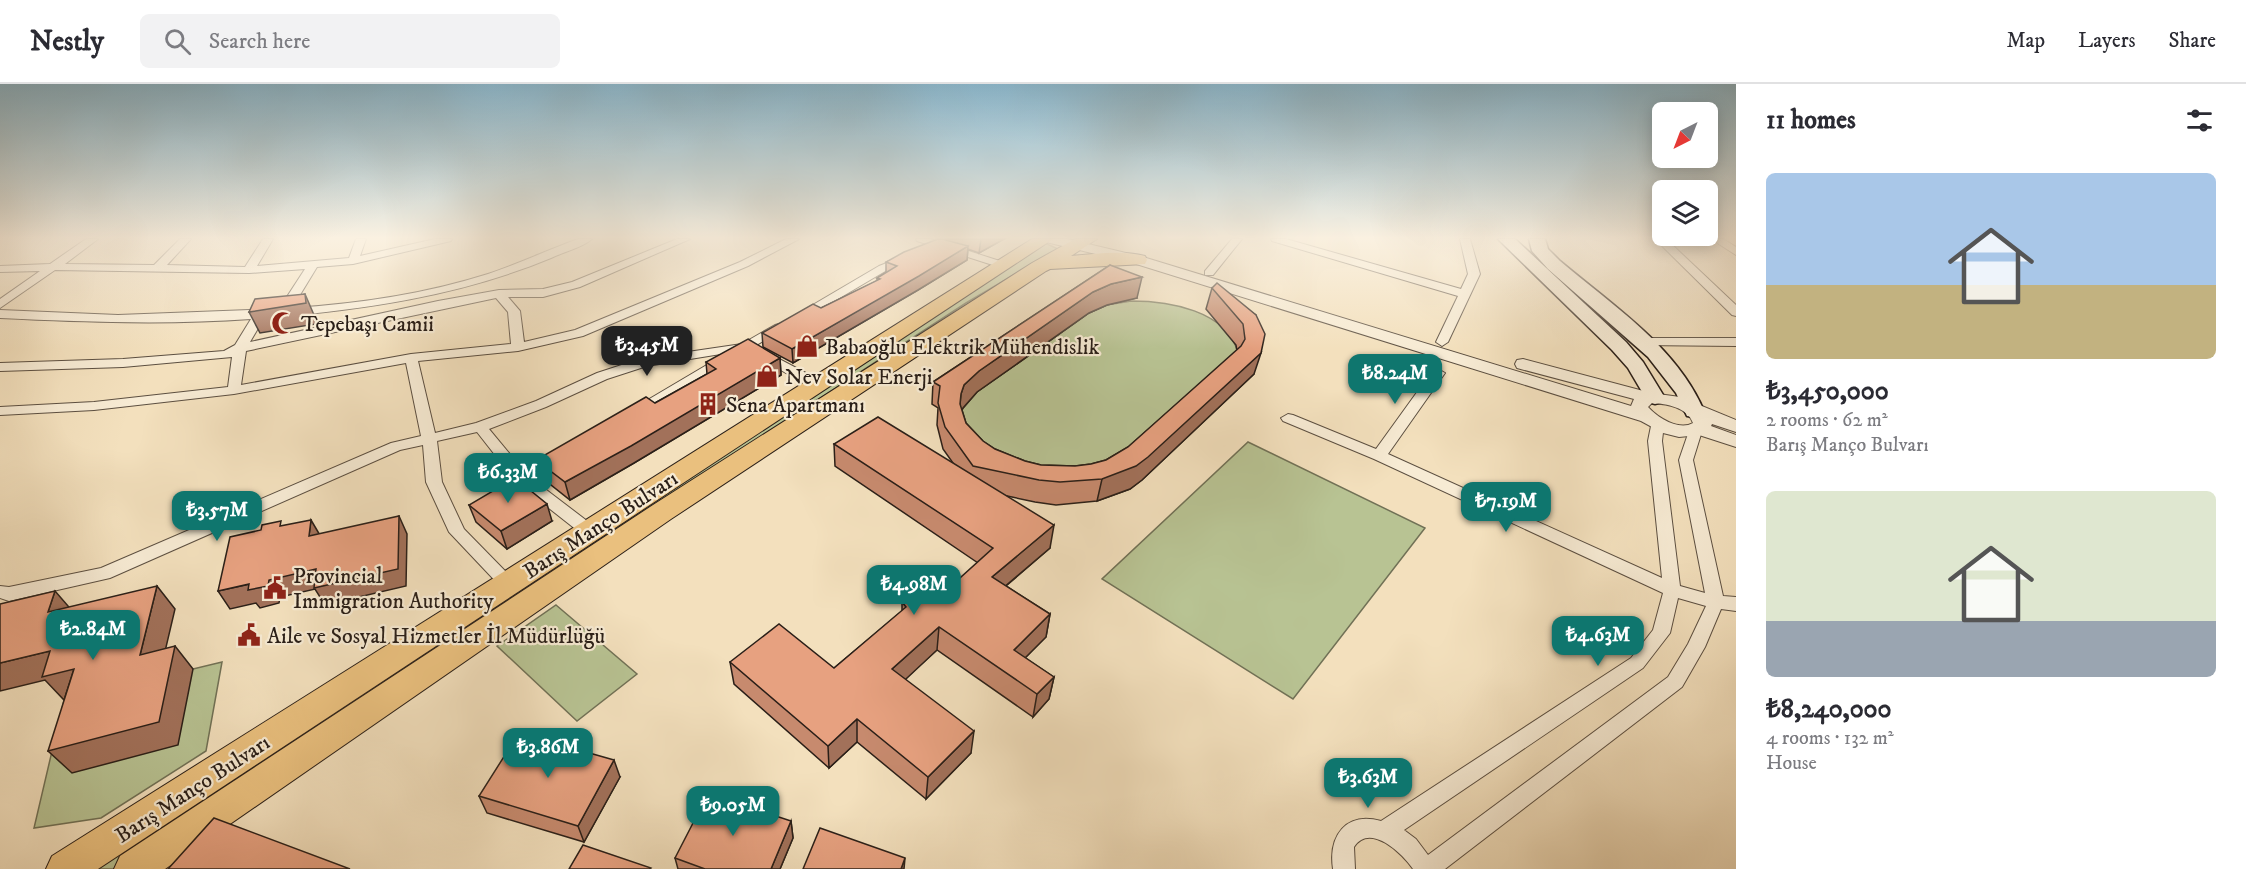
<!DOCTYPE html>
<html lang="en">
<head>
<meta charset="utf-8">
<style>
  :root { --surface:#fff; --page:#f2f2f3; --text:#2b2b33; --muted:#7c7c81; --line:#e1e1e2; --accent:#0f766e }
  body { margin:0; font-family:"IM FELL DW Pica",serif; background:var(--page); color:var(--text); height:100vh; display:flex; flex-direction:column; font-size:22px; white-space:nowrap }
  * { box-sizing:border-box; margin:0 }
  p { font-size:20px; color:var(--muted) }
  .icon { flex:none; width:33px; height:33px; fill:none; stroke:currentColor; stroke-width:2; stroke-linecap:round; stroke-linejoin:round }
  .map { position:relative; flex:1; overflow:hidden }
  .sheet { display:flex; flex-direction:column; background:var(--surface); width:510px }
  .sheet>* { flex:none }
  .needle { width:39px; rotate:222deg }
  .tools { position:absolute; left:1652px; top:18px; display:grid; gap:12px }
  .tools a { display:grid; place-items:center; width:66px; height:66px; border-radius:9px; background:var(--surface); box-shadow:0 3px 15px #0003; font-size:30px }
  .price { position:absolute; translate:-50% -51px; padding:0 14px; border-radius:12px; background:var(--accent); color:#fff; font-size:20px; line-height:39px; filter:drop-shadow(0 2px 3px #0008) }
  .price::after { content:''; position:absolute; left:50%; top:36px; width:18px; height:14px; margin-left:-9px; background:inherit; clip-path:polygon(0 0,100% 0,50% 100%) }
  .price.on { background:#222; color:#fff }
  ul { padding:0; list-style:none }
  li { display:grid; align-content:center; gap:12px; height:318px; padding:0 30px }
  li span { display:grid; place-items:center; height:186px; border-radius:9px; color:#555 }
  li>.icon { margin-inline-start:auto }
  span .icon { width:108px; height:108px; fill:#fffc; stroke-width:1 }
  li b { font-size:26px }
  h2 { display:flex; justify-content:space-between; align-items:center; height:72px; padding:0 30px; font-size:26px }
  header { display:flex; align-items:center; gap:36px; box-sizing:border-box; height:84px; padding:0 30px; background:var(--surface); border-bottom:2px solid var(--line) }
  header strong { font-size:28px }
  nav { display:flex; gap:33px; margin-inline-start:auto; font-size:21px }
  .search { width:420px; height:54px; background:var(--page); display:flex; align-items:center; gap:15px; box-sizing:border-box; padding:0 21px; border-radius:9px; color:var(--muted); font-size:22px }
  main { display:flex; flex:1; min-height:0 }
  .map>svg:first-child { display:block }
</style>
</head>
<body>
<header>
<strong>Nestly</strong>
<div class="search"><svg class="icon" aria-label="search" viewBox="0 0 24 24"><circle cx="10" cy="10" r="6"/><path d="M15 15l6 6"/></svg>Search here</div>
<nav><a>Map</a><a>Layers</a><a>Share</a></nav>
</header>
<main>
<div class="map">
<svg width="1736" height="785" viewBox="0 0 1736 785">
  <rect width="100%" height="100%" fill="#f3e0bd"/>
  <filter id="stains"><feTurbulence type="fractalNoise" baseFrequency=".00333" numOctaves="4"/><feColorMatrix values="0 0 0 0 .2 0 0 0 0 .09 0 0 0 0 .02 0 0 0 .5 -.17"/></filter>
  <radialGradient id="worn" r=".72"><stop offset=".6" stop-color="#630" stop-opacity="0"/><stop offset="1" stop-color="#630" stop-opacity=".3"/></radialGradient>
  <g fill="#b8c393" stroke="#717156" stroke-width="1.5">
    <polygon points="1045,159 1058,165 966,219 419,576 119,785 88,785"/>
    <path d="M 1131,217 C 1168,217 1227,226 1238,269 L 1123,385 L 1021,400 L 959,332 L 963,324 L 977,308 L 1089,229 L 1107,221 Z"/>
    <polygon points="1248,358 1425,444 1293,615 1102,495"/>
    <polygon points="556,521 637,590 577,637 497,562"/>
    <polygon points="222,578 206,667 101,734 34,744 64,616"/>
  </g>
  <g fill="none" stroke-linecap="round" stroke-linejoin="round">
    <g stroke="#5c4f41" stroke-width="2">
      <g id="minor">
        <path d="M 86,155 L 98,155 L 65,180 L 154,181 L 180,155 L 191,155 L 167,181 L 245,183 L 263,155 L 273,155 L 257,182 L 349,174 L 356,155 L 366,155 L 360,172 L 435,155 L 452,155 L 451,157 L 353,180 L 317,183 L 292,224 C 357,220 425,210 488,190 C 518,180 548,166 578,155 L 592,155 C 582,164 563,168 551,174 C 460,212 362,226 264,234 L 250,258 L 438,217 L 499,206 L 543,205 L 572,198 L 677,155 L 690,155 L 580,203 L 543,213 L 508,213 L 520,227 L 524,258 L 575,246 L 740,178 L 786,155 L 799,155 L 748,182 L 583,252 L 518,267 L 418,277 L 435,349 L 476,339 L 536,317 L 597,289 L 640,275 L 742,260 L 775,241 L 779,240 L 785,244 L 641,330 L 631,330 L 629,327 L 727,269 L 647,282 L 607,295 L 546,323 L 489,345 L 524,387 L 551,371 L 561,371 L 563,374 L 561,377 L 532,395 L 595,443 L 597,447 L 595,451 L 583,451 L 517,399 L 477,348 L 437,357 L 442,398 L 464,445 L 513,495 L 515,499 L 513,503 L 507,505 L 501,503 L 449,448 L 426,398 L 423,361 L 400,366 L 110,494 L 9,517 L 0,514 L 0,502 L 9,503 L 101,484 L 391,359 L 421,352 L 406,279 L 234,310 L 94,326 L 0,331 L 0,323 L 94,318 L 228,303 L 232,273 L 123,283 L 0,287 L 0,279 L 123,275 L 224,267 L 235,261 L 251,235 C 168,241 83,238 0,234 L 0,226 L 118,231 L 279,225 L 305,185 L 249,189 L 55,186 L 0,224 L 0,215 L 40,187 L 0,188 L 0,182 L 50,180 ZM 496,214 L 508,228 L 511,260 L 411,270 L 241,301 L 246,267 Z"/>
        <polygon points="916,155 931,155 944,161 939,164 917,157"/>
        <polygon points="1232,155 1242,155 1213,191 1205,191 1205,187"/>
        <polygon points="1271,155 1286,155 1461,205 1468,190 1460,155 1470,155 1480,190 1448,258 1442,262 1436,258 1458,212 1272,157"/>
        <polygon points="1655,155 1666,155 1736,221 1736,232 1732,231"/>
        <polygon points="1711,155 1723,155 1736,163 1736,171"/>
        <polygon points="950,161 1006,179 1008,181 1002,184 946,166 945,164"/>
        <polygon points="905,172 909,173 909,177 887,186 804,235 800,236 794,232 879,182"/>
        <polygon points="1643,254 1736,254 1736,262 1639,261 1637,258 1639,255"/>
        <polygon points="764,267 823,298 825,301 818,305 813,304 759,274 758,271 759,268"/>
        <path d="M 1438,285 L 1445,289 L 1388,370 L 1662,494 L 1648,357 L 1652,337 L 1662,337 L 1664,340 L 1662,357 L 1680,502 L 1705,509 L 1679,376 L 1690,344 L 1700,344 L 1702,347 L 1693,376 L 1723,512 L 1736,513 L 1736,527 L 1721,525 L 1705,563 L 1682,603 L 1445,785 L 1413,785 C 1403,770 1370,738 1354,763 L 1355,785 L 1333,785 C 1328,752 1346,727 1381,737 L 1631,574 L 1653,546 L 1663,509 L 1374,375 L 1283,337 L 1281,334 L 1288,330 L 1293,331 L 1376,365 L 1433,286 ZM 1678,514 L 1706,522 L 1688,560 L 1668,593 L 1428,771 L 1416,755 L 1404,746 L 1643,584 L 1670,549 Z"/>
      </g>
    </g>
    <g stroke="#5c4f41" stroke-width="2">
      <path id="tertiary" d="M 1044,155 L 1067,155 L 1143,173 L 1631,322 L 1634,315 L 1517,284 L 1515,280 L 1517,276 L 1523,275 L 1651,309 L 1680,313 L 1736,336 L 1736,348 L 1712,340 L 1711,342 L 1736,351 L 1736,363 L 1699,351 L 1679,353 L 1663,349 L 1641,337 L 1133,179 L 1046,158 ZM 1652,319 C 1667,320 1687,323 1693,339 C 1679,347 1658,334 1648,323 Z"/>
    </g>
    <g stroke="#2a1f18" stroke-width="3">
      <g id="secondary">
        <polygon points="1498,155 1515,155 1626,258 1643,278 1665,314 1662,318 1655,320 1648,318 1628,284 1612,266"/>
        <path d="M 1529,155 L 1545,155 L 1548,165 L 1560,177 C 1612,221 1677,263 1704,327 L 1701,332 L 1694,333 L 1687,332 L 1676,309 L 1648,273 L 1548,185 L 1532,167 Z"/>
      </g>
    </g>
    <g stroke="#2a1f18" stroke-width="2">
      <g id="trunk">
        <polygon points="1032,155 1053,155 98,785 46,785 52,772"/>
        <path d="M 1075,155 L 1097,155 L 1071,172 C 1095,170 1121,166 1145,172 L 1147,176 L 1145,180 L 1050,185 L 1046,187 L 671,435 L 165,785 L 114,785 L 120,772 L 653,421 L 1032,179 Z"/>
      </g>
    </g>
    <use href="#minor" fill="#f7ebd4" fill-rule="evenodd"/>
    <use href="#tertiary" fill="#f7ebd4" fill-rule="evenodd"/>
    <use href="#secondary" fill="#f7ebd4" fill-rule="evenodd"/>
    <use href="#trunk" fill="#eac07e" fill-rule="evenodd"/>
  </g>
  <g fill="#c78a6e" stroke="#2a1f18" stroke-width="1.5">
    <polygon points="946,155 1004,155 979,169 968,165 967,176 918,206 793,279 763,263 762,249 821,224 877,197 877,194 886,188 886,178 946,156"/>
    <polygon points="1110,181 1137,214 1107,221 1089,229 977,308 963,324 962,326 966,339 983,357 995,365 1025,377 1041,381 1075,382 1091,380 1106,376 1128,363 1237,267 1236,261 1206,225 1212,204 1256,231 1254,290 1142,396 1130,405 1097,417 1056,421 1035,418 1007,412 1050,464 1006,502 1050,530 1046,553 1025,574 1054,593 1049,615 1033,633 937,566 905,595 971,669 926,715 857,658 829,684 734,600 730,578 834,584 902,527 902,518 951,502 978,479 835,382 834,360 953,379 943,365 937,341 938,324 932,320 933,298"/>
    <polygon points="780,274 781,291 634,379 570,416 541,393 536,376 655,319 707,290 706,278"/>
    <polygon points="469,421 552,437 507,465 476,438"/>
    <polygon points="620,693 584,758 487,729 479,712"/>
    <polygon points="791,737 793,754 780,785 678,785 675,774"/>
  </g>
  <g fill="#a2715a" stroke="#2a1f18" stroke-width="1.5">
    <polygon points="981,155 1004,155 979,169"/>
    <polygon points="968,162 967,176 918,206 793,279 792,265"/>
    <polygon points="1142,193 1137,214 1107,221 1089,229 977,308 963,324 959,332 961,310 964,301 979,287 1093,208 1111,200"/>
    <polygon points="305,210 314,231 316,240 260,249 249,228"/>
    <polygon points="1261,269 1254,290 1142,396 1130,405 1097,417 1102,395"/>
    <polygon points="780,274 781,291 634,379 570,416 565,398"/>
    <polygon points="547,420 552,437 507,465 501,447"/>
    <polygon points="399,432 407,450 406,502 325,521 315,505 280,513 279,519 260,524 256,519 230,525 218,507 269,496"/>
    <polygon points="311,436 321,453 309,452"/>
    <polygon points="1054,441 1050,464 989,516 992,493"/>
    <polygon points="157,502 175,525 159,593 140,571"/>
    <polygon points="55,507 75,530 48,528"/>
    <polygon points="1050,530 1046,553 1010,589 1014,566"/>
    <polygon points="939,543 937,566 892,608 892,585"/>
    <polygon points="175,562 193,585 178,661 72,689 48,667"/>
    <polygon points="50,567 74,585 64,616 45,596 0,607 0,579"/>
    <polygon points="1054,593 1049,615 1033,633 1037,610"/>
    <polygon points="857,635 857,658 829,684 828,662"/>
    <polygon points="974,647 971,669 926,715 928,693"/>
    <polygon points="614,676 620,693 584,758 578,742"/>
    <polygon points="791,737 793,754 780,785 771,785"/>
    <polygon points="905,774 904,785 901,785"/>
  </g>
  <g fill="#e7a180" stroke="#2a1f18" stroke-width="1.5">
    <polygon points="938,155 942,155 968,162 919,192 792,265 762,249 813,220 821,224 880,195 877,194 897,182 886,178 904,168"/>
    <polygon points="1110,181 1142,193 1111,200 1093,208 979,287 964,301 961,310 960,320 966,339 983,357 995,365 1025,377 1041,381 1075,382 1091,380 1106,376 1128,363 1241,262 1245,255 1243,240 1212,204 1217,199 1256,231 1265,250 1261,269 1148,373 1136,382 1102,395 1060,398 1039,396 973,382 945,343 938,319 940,302 933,298"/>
    <polygon points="305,210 306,219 249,228 255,215"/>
    <polygon points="748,255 780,274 631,362 565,398 536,376 646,313 655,319 716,285 706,278"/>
    <polygon points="878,333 1054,441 992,493 1050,530 1014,566 1054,593 1037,610 939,543 892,585 974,647 928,693 857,635 828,662 730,578 779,540 834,584 906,523 902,518 934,490 951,502 993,464 834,360"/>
    <polygon points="515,394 547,420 501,447 469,421"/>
    <polygon points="399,432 398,485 314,504 316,485 269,496 268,502 248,506 249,500 218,507 230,453 261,446 262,441 281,437 280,442 311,436 309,452"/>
    <polygon points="157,502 140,571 175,562 159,638 48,667 74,585 42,593 50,567 0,579 0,520 55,507 48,528"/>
    <polygon points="519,649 614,676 578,742 479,712"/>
    <polygon points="708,710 791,737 771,785 705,785 675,774"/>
    <polygon points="214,734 350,785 168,785"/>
    <polygon points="820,744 905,774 901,785 803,785"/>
    <polygon points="583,761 651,784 650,785 569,785"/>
  </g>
  <linearGradient id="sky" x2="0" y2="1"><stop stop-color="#8ab8cf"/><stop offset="0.58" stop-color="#faf1e1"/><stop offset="1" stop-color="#faf1e1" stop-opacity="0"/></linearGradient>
  <rect width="1736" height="265" fill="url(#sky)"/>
  <defs>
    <g id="mosque-bare" transform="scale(1.8)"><path d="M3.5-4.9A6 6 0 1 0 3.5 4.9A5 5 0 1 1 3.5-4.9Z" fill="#8f2418" stroke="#f7ebd4" stroke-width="2.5" paint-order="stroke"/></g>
    <g id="shop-bare" transform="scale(1.8)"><path d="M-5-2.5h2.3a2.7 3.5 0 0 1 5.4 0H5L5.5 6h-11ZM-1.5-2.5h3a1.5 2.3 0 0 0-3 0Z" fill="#8f2418" stroke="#f7ebd4" stroke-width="2.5" paint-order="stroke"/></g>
    <g id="building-bare" transform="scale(1.8)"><path d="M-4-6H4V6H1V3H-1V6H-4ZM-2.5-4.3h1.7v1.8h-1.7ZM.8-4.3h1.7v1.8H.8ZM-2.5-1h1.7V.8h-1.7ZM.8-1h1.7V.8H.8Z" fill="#8f2418" stroke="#f7ebd4" stroke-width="2.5" paint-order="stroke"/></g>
    <g id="civic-bare" transform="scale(1.8)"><path d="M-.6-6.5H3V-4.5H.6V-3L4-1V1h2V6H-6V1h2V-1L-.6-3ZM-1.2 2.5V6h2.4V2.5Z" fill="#8f2418" stroke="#f7ebd4" stroke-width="2.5" paint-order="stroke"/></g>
  </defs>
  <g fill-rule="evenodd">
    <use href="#mosque-bare" x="283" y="239"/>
    <use href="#shop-bare" x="807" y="262"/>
    <use href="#shop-bare" x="767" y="292"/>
    <use href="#building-bare" x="708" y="320"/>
    <use href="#civic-bare" x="275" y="504"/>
    <use href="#civic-bare" x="249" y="551"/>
  </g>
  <g text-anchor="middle" stroke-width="4.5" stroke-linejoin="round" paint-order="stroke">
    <g font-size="22" fill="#2a1f18" stroke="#f7ebd4" text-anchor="start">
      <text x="301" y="247">Tepebaşı Camii</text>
      <text x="825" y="270">Babaoğlu Elektrik Mühendislik</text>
      <text x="785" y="300">Nev Solar Enerji</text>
      <text x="726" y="328">Sena Apartmanı</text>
      <text x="293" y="499">Provincial<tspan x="293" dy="25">Immigration Authority</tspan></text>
      <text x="267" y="559">Aile ve Sosyal Hizmetler İl Müdürlüğü</text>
    </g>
    <g font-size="22" fill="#2a1f18" stroke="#f7ebd4">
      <text transform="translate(600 440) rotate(-33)" y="8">Barış Manço Bulvarı</text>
      <text transform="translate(192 704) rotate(-33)" y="8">Barış Manço Bulvarı</text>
    </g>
  </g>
  <rect width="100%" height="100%" filter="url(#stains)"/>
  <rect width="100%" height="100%" fill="url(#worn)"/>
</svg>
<div class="tools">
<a><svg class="needle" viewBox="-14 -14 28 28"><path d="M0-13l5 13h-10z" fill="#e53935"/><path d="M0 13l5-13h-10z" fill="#7c7c81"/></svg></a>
<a><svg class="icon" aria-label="layers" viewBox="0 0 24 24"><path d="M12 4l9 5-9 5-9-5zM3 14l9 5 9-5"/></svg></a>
</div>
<b class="price on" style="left:647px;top:293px">₺3.45M</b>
<b class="price" style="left:1395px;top:321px">₺8.24M</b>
<b class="price" style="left:508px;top:420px">₺6.33M</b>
<b class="price" style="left:1506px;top:449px">₺7.19M</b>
<b class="price" style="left:217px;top:458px">₺3.57M</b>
<b class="price" style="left:914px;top:532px">₺4.98M</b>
<b class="price" style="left:93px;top:577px">₺2.84M</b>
<b class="price" style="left:1598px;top:583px">₺4.63M</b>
<b class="price" style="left:548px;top:695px">₺3.86M</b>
<b class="price" style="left:1368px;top:725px">₺3.63M</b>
<b class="price" style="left:733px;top:753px">₺9.05M</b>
</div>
<section class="sheet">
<h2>11 homes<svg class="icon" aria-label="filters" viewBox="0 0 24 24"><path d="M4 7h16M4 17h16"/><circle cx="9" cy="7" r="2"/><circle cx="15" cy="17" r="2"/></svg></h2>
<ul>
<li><span style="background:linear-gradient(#a9c7e8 60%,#c2b280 0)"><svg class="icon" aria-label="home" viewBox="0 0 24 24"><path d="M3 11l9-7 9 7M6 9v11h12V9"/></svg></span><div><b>₺3,450,000</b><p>2 rooms · 62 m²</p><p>Barış Manço Bulvarı</p></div></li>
<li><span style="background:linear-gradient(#dfe7d0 70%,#9aa5b1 0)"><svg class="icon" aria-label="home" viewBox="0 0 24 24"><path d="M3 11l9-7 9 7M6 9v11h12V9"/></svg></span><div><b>₺8,240,000</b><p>4 rooms · 132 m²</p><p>House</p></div></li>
</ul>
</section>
</main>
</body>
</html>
